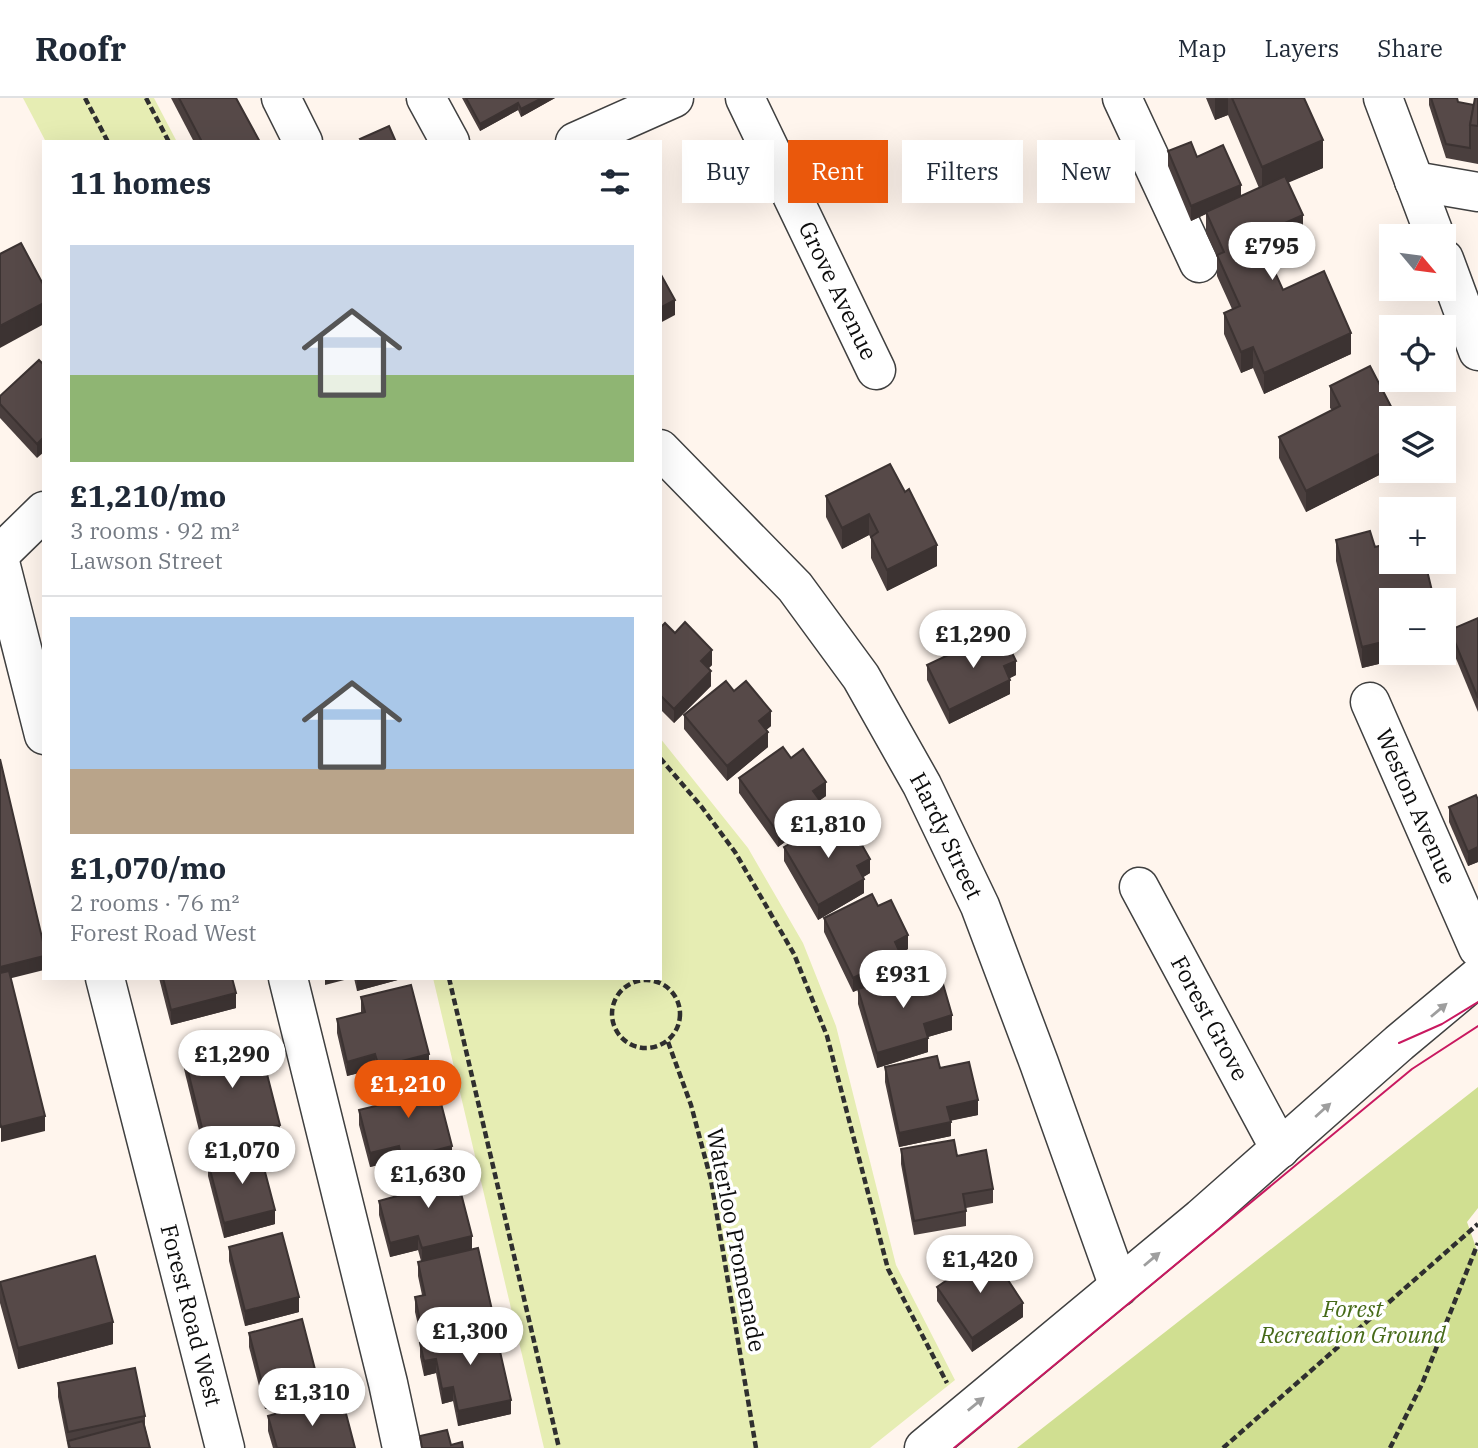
<!DOCTYPE html>
<html lang="en">
<head>
<meta charset="utf-8">
<style>
  :root { --surface:#fff; --page:#f6f6f7; --text:#1f2937; --muted:#747a83; --line:#e0e1e3; --accent:#ea580c }
  body { margin:0; font-family:"IBM Plex Serif",serif; background:var(--page); color:var(--text); height:100vh; display:flex; flex-direction:column; font-size:26px; white-space:nowrap }
  * { box-sizing:border-box; margin:0 }
  p { font-size:23px; color:var(--muted) }
  .icon { flex:none; width:38px; height:38px; fill:none; stroke:currentColor; stroke-width:2; stroke-linecap:round; stroke-linejoin:round }
  .map { position:relative; flex:1; overflow:hidden }
  .sheet { position:absolute; left:42px; top:42px; width:620px; height:840px; display:flex; flex-direction:column; background:var(--surface); border-radius:0px; box-shadow:0 7px 28px #0002 }
  .sheet>* { flex:none }
  .hud { position:absolute; left:682px; top:42px; width:665px; height:63px; display:flex; gap:14px }
  .needle { width:46px; rotate:119deg }
  .fabs { position:absolute; left:1379px; top:126px; display:grid; gap:14px }
  .fabs a { display:grid; place-items:center; width:77px; height:77px; border-radius:0px; background:var(--surface); box-shadow:0 7px 28px #0002; font-size:35px }
  .price { position:absolute; translate:-50% -60px; padding:0 16px; border-radius:24px; background:#fff; color:#222; font-size:23px; line-height:46px; filter:drop-shadow(0 2px 4px #0008) }
  .price::after { content:''; position:absolute; left:50%; top:42px; width:21px; height:16px; margin-left:-10px; background:inherit; clip-path:polygon(0 0,100% 0,50% 100%) }
  .price.on { background:var(--accent); color:#fff }
  ul { padding:0; list-style:none }
  li { display:grid; align-content:center; gap:14px; height:371px; padding:0 28px }
  li+li { border-top:2px solid var(--line) }
  li span { display:grid; place-items:center; height:217px; border-radius:0px; color:#555 }
  li>.icon { margin-inline-start:auto }
  span .icon { width:126px; height:126px; fill:#fffc; stroke-width:1 }
  li b { font-size:30px }
  h2 { display:flex; justify-content:space-between; align-items:center; height:84px; padding:0 28px; font-size:30px }
  .pill { padding:0 24px; border-radius:0px; background:var(--surface); box-shadow:0 7px 28px #0002; font-size:24px; line-height:63px }
  .pill.on { background:var(--accent); color:#fff }
  header { display:flex; align-items:center; gap:42px; box-sizing:border-box; height:98px; padding:0 35px; background:var(--surface); border-bottom:2px solid var(--line) }
  header strong { font-size:33px }
  nav { display:flex; gap:38px; margin-inline-start:auto; font-size:24px }
  .map>svg:first-child { display:block }
</style>
</head>
<body>
<header>
<strong>Roofr</strong>
<nav><a>Map</a><a>Layers</a><a>Share</a></nav>
</header>
<div class="map">
<svg width="1478" height="1350" viewBox="0 0 1478 1350">
  <rect width="100%" height="100%" fill="#fff5ed"/>
  <g fill="#e6edb3">
    <polygon points="23,0 154,0 177,44 46,44"/>
    <polygon points="660,640 748,750 803,845 836,928 896,1167 955,1282 870,1350 544,1350 433,880 660,880"/>
  </g>
  <polygon fill="#d0df91" points="1478,989 1478,1110 1467,1124 1478,1155 1478,1350 1017,1350"/>
  <g fill="none" stroke-linecap="round" stroke-linejoin="round">
    <g stroke="#404040" stroke-width="41">
      <g id="minor">
        <polyline points="281,0 303,44"/>
        <polyline points="426,0 450,44"/>
        <path id="s1" d="M 745,0 L 876,272"/>
        <polyline points="1122,0 1199,165"/>
        <polyline points="1383,0 1435,138"/>
        <polyline points="575,44 674,0"/>
        <polyline points="1414,83 1478,94"/>
        <polyline points="1444,161 1478,253"/>
        <path id="s2" d="M 660,351 L 795,489 L 861,579 L 922,687 L 980,808 L 1039,965 L 1119,1189"/>
        <polyline points="0,456 44,413"/>
        <polyline points="0,464 44,637"/>
        <path id="s3" d="M 1370,604 L 1478,850"/>
        <path id="s4" d="M 1139,789 L 1280,1051"/>
        <path id="s5" d="M 105,880 L 225,1350"/>
        <polyline points="288,880 388,1285 402,1350"/>
        <polyline points="924,1350 1201,1120 1399,945 1478,879"/>
      </g>
    </g>
    <g stroke="#2f2f2f" stroke-width="4.5" stroke-dasharray="7 3.5" stroke-linecap="butt">
      <polyline points="85,0 108,44"/>
      <polyline points="146,0 169,44"/>
      <polyline points="660,660 701,708 735,754 794,856 827,938 888,1171 947,1285"/>
      <polyline points="449,880 559,1350"/>
      <circle cx="646" cy="916" r="34"/>
      <polyline points="668,944 691,1007 711,1082 756,1350"/>
      <polyline points="1223,1350 1478,1126"/>
      <polyline points="1390,1350 1422,1286 1478,1145"/>
    </g>
    <use href="#minor" stroke="#fff" stroke-width="38"/>
    <g stroke="#c91960" stroke-width="2">
      <polyline points="1399,945 1442,926 1478,904"/>
      <polyline points="954,1350 1412,971 1478,928"/>
    </g>
  </g>
  <g fill="#4a3f3e">
    <polygon points="171,0 236,0 260,44 194,44"/>
    <polygon points="462,0 555,0 521,19 518,12 480,33"/>
    <polygon points="1206,0 1304,0 1323,70 1288,84 1303,138 1266,155 1283,192 1351,256 1264,296 1253,270 1241,275 1224,236 1224,215 1232,211 1217,178 1217,159 1206,135 1206,116 1191,123 1168,68 1168,53 1197,59 1241,98 1259,90 1228,17 1215,22"/>
    <polygon points="1429,0 1457,0 1458,4 1474,7 1478,0 1478,66 1446,60 1429,7"/>
    <polygon points="39,262 37,360 0,320 0,298"/>
    <polygon points="1330,288 1391,320 1391,371 1306,414 1279,360 1279,339 1332,312 1330,310"/>
    <polygon points="890,366 937,468 887,493 871,460 871,440 869,437 842,451 826,419 826,398"/>
    <polygon points="1336,442 1375,449 1432,502 1391,502 1424,555 1362,570 1336,463"/>
    <polygon points="1478,520 1478,614 1450,546 1450,532"/>
    <polygon points="660,530 675,535 712,567 709,570 711,588 674,625 660,611"/>
    <polygon points="927,567 1016,577 1010,580 1010,596 949,626 927,582"/>
    <polygon points="734,593 771,628 766,632 768,649 727,683 684,631 684,617"/>
    <polygon points="791,660 826,698 820,702 821,718 778,749 739,695 739,680"/>
    <polygon points="1478,702 1478,764 1468,768 1449,724 1449,709"/>
    <polygon points="838,734 870,775 863,779 864,795 818,822 784,763 784,749"/>
    <polygon points="878,808 908,851 900,855 901,871 863,890 913,888 952,932 928,939 928,954 877,970 858,906 858,892 853,894 824,834 824,820"/>
    <polygon points="159,880 232,880 236,910 171,927"/>
    <polygon points="354,880 405,880 357,893"/>
    <polygon points="361,899 429,971 379,984 375,971 347,978 337,935 337,921 361,915"/>
    <polygon points="184,957 280,1042 206,1061 184,971"/>
    <polygon points="885,969 940,970 978,1017 950,1023 951,1038 899,1049 885,984"/>
    <polygon points="384,991 452,1062 402,1075 399,1062 370,1069 359,1027 359,1012 385,1006"/>
    <polygon points="901,1051 957,1058 993,1091 993,1105 966,1110 966,1128 914,1137 901,1066"/>
    <polygon points="208,1064 275,1126 224,1140 208,1078"/>
    <polygon points="404,1080 472,1152 494,1228 511,1316 458,1328 453,1303 442,1306 436,1275 424,1278 420,1259 420,1245 422,1244 415,1214 415,1199 422,1197 418,1178 418,1164 421,1163 418,1152 390,1159 379,1117 379,1103 404,1096"/>
    <polygon points="229,1149 299,1214 245,1228 229,1163"/>
    <polygon points="0,1184 113,1246 18,1271 0,1205"/>
    <polygon points="937,1189 1023,1219 972,1254 937,1203"/>
    <polygon points="249,1235 318,1298 265,1311 249,1249"/>
    <polygon points="58,1285 145,1318 145,1328 150,1350 68,1350 58,1299"/>
    <polygon points="327,1313 355,1350 273,1350 268,1333 268,1318"/>
  </g>
  <g fill="#3c3332">
    <polygon points="542,0 555,0 521,19 521,11"/>
    <polygon points="1215,0 1228,0 1228,17 1215,22"/>
    <polygon points="518,5 518,12 480,33 480,26"/>
    <polygon points="1323,42 1323,70 1262,96 1262,69"/>
    <polygon points="1241,87 1241,102 1206,114 1206,116 1191,123 1191,108"/>
    <polygon points="1303,117 1303,138 1258,159 1258,137"/>
    <polygon points="675,202 675,217 660,225 660,210"/>
    <polygon points="44,205 44,226 0,250 0,228"/>
    <polygon points="1351,235 1351,256 1264,296 1264,275"/>
    <polygon points="1253,249 1253,270 1241,275 1241,254"/>
    <polygon points="44,339 44,354 37,360 37,346"/>
    <polygon points="1391,350 1391,371 1306,414 1306,393"/>
    <polygon points="869,416 869,437 842,451 842,430"/>
    <polygon points="937,447 937,468 887,493 887,472"/>
    <polygon points="1432,493 1432,502 1415,502 1415,497"/>
    <polygon points="1391,542 1391,555 1424,555 1362,570 1362,549"/>
    <polygon points="712,552 712,567 701,577 701,563"/>
    <polygon points="1016,563 1016,577 1004,583 1004,568"/>
    <polygon points="711,573 711,588 674,625 674,611"/>
    <polygon points="1010,582 1010,596 949,626 949,612"/>
    <polygon points="771,613 771,628 759,638 759,623"/>
    <polygon points="768,634 768,649 727,683 727,668"/>
    <polygon points="826,684 826,698 813,707 813,693"/>
    <polygon points="821,704 821,718 778,749 778,735"/>
    <polygon points="1478,749 1478,764 1468,768 1468,754"/>
    <polygon points="870,761 870,775 857,783 857,768"/>
    <polygon points="864,781 864,795 818,822 818,807"/>
    <polygon points="908,837 908,851 895,858 895,844"/>
    <polygon points="901,857 901,871 853,894 853,880"/>
    <polygon points="44,858 44,872 0,883 0,869"/>
    <polygon points="325,880 352,880 325,887"/>
    <polygon points="357,880 405,880 357,893"/>
    <polygon points="236,895 236,910 171,927 171,912"/>
    <polygon points="952,917 952,932 924,940 924,926"/>
    <polygon points="928,940 928,954 877,970 877,955"/>
    <polygon points="375,956 375,971 347,978 347,964"/>
    <polygon points="429,956 429,971 379,984 379,969"/>
    <polygon points="978,1002 978,1017 947,1023 947,1009"/>
    <polygon points="45,1018 45,1033 1,1044 1,1029"/>
    <polygon points="951,1024 951,1038 899,1049 899,1035"/>
    <polygon points="280,1027 280,1042 206,1061 206,1046"/>
    <polygon points="399,1048 399,1062 370,1069 370,1055"/>
    <polygon points="452,1048 452,1062 402,1075 402,1061"/>
    <polygon points="275,1112 275,1126 224,1140 224,1125"/>
    <polygon points="418,1138 418,1152 390,1159 390,1145"/>
    <polygon points="472,1138 472,1152 422,1165 422,1150"/>
    <polygon points="299,1199 299,1214 245,1228 245,1213"/>
    <polygon points="1023,1205 1023,1219 972,1254 972,1240"/>
    <polygon points="494,1221 494,1236 423,1252 423,1237"/>
    <polygon points="113,1224 113,1246 18,1271 18,1250"/>
    <polygon points="436,1261 436,1275 424,1278 424,1263"/>
    <polygon points="318,1283 318,1298 265,1311 265,1297"/>
    <polygon points="453,1289 453,1303 442,1306 442,1291"/>
    <polygon points="511,1302 511,1316 458,1328 458,1313"/>
  </g>
  <g fill="#564948" stroke="#3c3332" stroke-width="2">
    <polygon points="179,0 236,0 260,44 202,44"/>
    <polygon points="466,0 542,0 521,11 518,5 480,26"/>
    <polygon points="1232,0 1304,0 1323,42 1262,69"/>
    <polygon points="1431,0 1457,0 1458,4 1474,7 1470,27 1470,50 1446,46"/>
    <polygon points="1475,0 1478,0 1478,28 1470,27"/>
    <polygon points="389,28 396,44 362,44 360,41"/>
    <polygon points="1191,44 1197,59 1223,47 1241,87 1191,108 1168,53"/>
    <polygon points="1285,78 1303,117 1258,137 1283,192 1324,173 1351,235 1264,275 1253,249 1241,254 1224,215 1240,208 1217,157 1224,154 1206,114"/>
    <polygon points="21,145 44,188 44,205 0,228 0,156"/>
    <polygon points="660,175 675,202 660,210"/>
    <polygon points="39,262 44,267 44,339 37,346 0,306 0,298"/>
    <polygon points="1370,268 1397,320 1391,320 1391,350 1306,393 1279,339 1340,308 1330,288"/>
    <polygon points="890,366 905,394 909,391 937,447 887,472 871,439 878,434 869,416 842,430 826,398"/>
    <polygon points="1370,433 1375,449 1391,445 1391,464 1425,464 1432,493 1415,497 1416,502 1391,502 1391,542 1362,549 1336,442"/>
    <polygon points="1478,520 1478,600 1450,532"/>
    <polygon points="685,524 712,552 701,563 711,573 674,611 660,597 660,530 665,525 675,535"/>
    <polygon points="1001,532 1016,563 1004,568 1010,582 949,612 927,567"/>
    <polygon points="726,583 734,593 746,583 771,613 759,623 768,634 727,668 684,617"/>
    <polygon points="783,649 791,660 803,651 826,684 813,693 821,704 778,735 739,680"/>
    <polygon points="0,661 44,848 44,858 0,869"/>
    <polygon points="1476,697 1478,702 1478,749 1468,754 1449,709"/>
    <polygon points="831,722 838,734 850,726 870,761 857,768 864,781 818,807 784,749"/>
    <polygon points="872,796 878,808 891,802 908,837 895,844 901,857 853,880 824,820"/>
    <polygon points="9,873 45,1018 1,1029 0,1025 0,875"/>
    <polygon points="909,875 913,888 941,879 952,917 924,926 928,940 877,955 858,891"/>
    <polygon points="163,880 232,880 236,895 171,912"/>
    <polygon points="411,887 429,956 379,969 375,956 347,964 337,921 365,914 361,899"/>
    <polygon points="257,937 280,1027 206,1046 184,957"/>
    <polygon points="937,958 940,970 969,964 978,1002 947,1009 951,1024 899,1035 885,969"/>
    <polygon points="434,978 452,1048 402,1061 399,1048 370,1055 359,1012 388,1005 384,991"/>
    <polygon points="954,1042 957,1058 986,1052 993,1091 963,1096 966,1113 914,1123 901,1051"/>
    <polygon points="259,1051 275,1112 224,1125 208,1064"/>
    <polygon points="454,1068 472,1138 422,1150 418,1138 390,1145 379,1103 408,1095 404,1080"/>
    <polygon points="282,1135 299,1199 245,1213 229,1149"/>
    <polygon points="478,1150 494,1221 423,1237 415,1199 425,1197 418,1164"/>
    <polygon points="989,1153 1023,1205 972,1240 937,1189"/>
    <polygon points="95,1158 113,1224 18,1250 0,1184"/>
    <polygon points="302,1221 318,1283 265,1297 249,1235"/>
    <polygon points="494,1227 511,1302 458,1313 453,1289 442,1291 436,1261 424,1263 420,1245"/>
    <polygon points="135,1270 145,1318 68,1334 58,1285"/>
    <polygon points="324,1302 327,1313 344,1308 355,1350 277,1350 268,1318"/>
    <polygon points="143,1323 150,1350 70,1350 68,1343"/>
    <polygon points="447,1332 451,1347 462,1344 463,1350 422,1350 420,1338"/>
  </g>
  <defs><path id="oneway-solid" d="M-6-.8H1V-3.2L6.5 0L1 3.2V.8H-6Z" transform="scale(1.75)"/></defs>
  <g fill="#9e9e9e">
    <use href="#oneway-solid" transform="translate(1439 912) rotate(-40)"/>
    <use href="#oneway-solid" transform="translate(1323 1012) rotate(-42)"/>
    <use href="#oneway-solid" transform="translate(1152 1161) rotate(-40)"/>
    <use href="#oneway-solid" transform="translate(976 1306) rotate(-39)"/>
  </g>
  <g text-anchor="middle" stroke-width="7" stroke-linejoin="round" paint-order="stroke">
    <g font-size="23" fill="#0d0d0d" stroke="#fff">
      <text dy="8" stroke="none"><textPath href="#s1" startOffset="214">Grove Avenue</textPath></text>
      <text dy="8" stroke="none"><textPath href="#s3" startOffset="114">Weston Avenue</textPath></text>
      <text dy="8" stroke="none"><textPath href="#s2" startOffset="485">Hardy Street</textPath></text>
      <text dy="8" stroke="none"><textPath href="#s4" startOffset="149">Forest Grove</textPath></text>
      <text transform="translate(736 1142) rotate(79)" y="8">Waterloo Promenade</text>
      <text dy="8" stroke="none"><textPath href="#s5" startOffset="348">Forest Road West</textPath></text>
    </g>
    <g font-size="23" font-style="italic" fill="#466a18" stroke="#fff">
      <text x="1353" y="1219">Forest<tspan x="1353" dy="26">Recreation Ground</tspan></text>
    </g>
  </g>
</svg>
<div class="fabs">
<a><svg class="needle" viewBox="-14 -14 28 28"><path d="M0-13l5 13h-10z" fill="#e53935"/><path d="M0 13l5-13h-10z" fill="#747a83"/></svg></a>
<a><svg class="icon" aria-label="locate" viewBox="0 0 24 24"><circle cx="12" cy="12" r="6"/><path d="M12 2v4M12 18v4M2 12h4M18 12h4"/></svg></a>
<a><svg class="icon" aria-label="layers" viewBox="0 0 24 24"><path d="M12 4l9 5-9 5-9-5zM3 14l9 5 9-5"/></svg></a>
<a>+</a>
<a>−</a>
</div>
<b class="price" style="left:1272px;top:184px">£795</b>
<b class="price" style="left:973px;top:572px">£1,290</b>
<b class="price" style="left:828px;top:762px">£1,810</b>
<b class="price" style="left:903px;top:912px">£931</b>
<b class="price" style="left:232px;top:992px">£1,290</b>
<b class="price on" style="left:408px;top:1022px">£1,210</b>
<b class="price" style="left:242px;top:1088px">£1,070</b>
<b class="price" style="left:428px;top:1112px">£1,630</b>
<b class="price" style="left:980px;top:1197px">£1,420</b>
<b class="price" style="left:470px;top:1269px">£1,300</b>
<b class="price" style="left:312px;top:1330px">£1,310</b>
<div class="hud">
<a class="pill">Buy</a>
<a class="pill on">Rent</a>
<a class="pill">Filters</a>
<a class="pill">New</a>
</div>
<section class="sheet">
<h2>11 homes<svg class="icon" aria-label="filters" viewBox="0 0 24 24"><path d="M4 7h16M4 17h16"/><circle cx="9" cy="7" r="2"/><circle cx="15" cy="17" r="2"/></svg></h2>
<ul>
<li><span style="background:linear-gradient(#c9d6e8 60%,#8fb573 0)"><svg class="icon" aria-label="home" viewBox="0 0 24 24"><path d="M3 11l9-7 9 7M6 9v11h12V9"/></svg></span><div><b>£1,210/mo</b><p>3 rooms · 92 m²</p><p>Lawson Street</p></div></li>
<li><span style="background:linear-gradient(#a9c7e8 70%,#b9a48a 0)"><svg class="icon" aria-label="home" viewBox="0 0 24 24"><path d="M3 11l9-7 9 7M6 9v11h12V9"/></svg></span><div><b>£1,070/mo</b><p>2 rooms · 76 m²</p><p>Forest Road West</p></div></li>
</ul>
</section>
</div>
</body>
</html>
